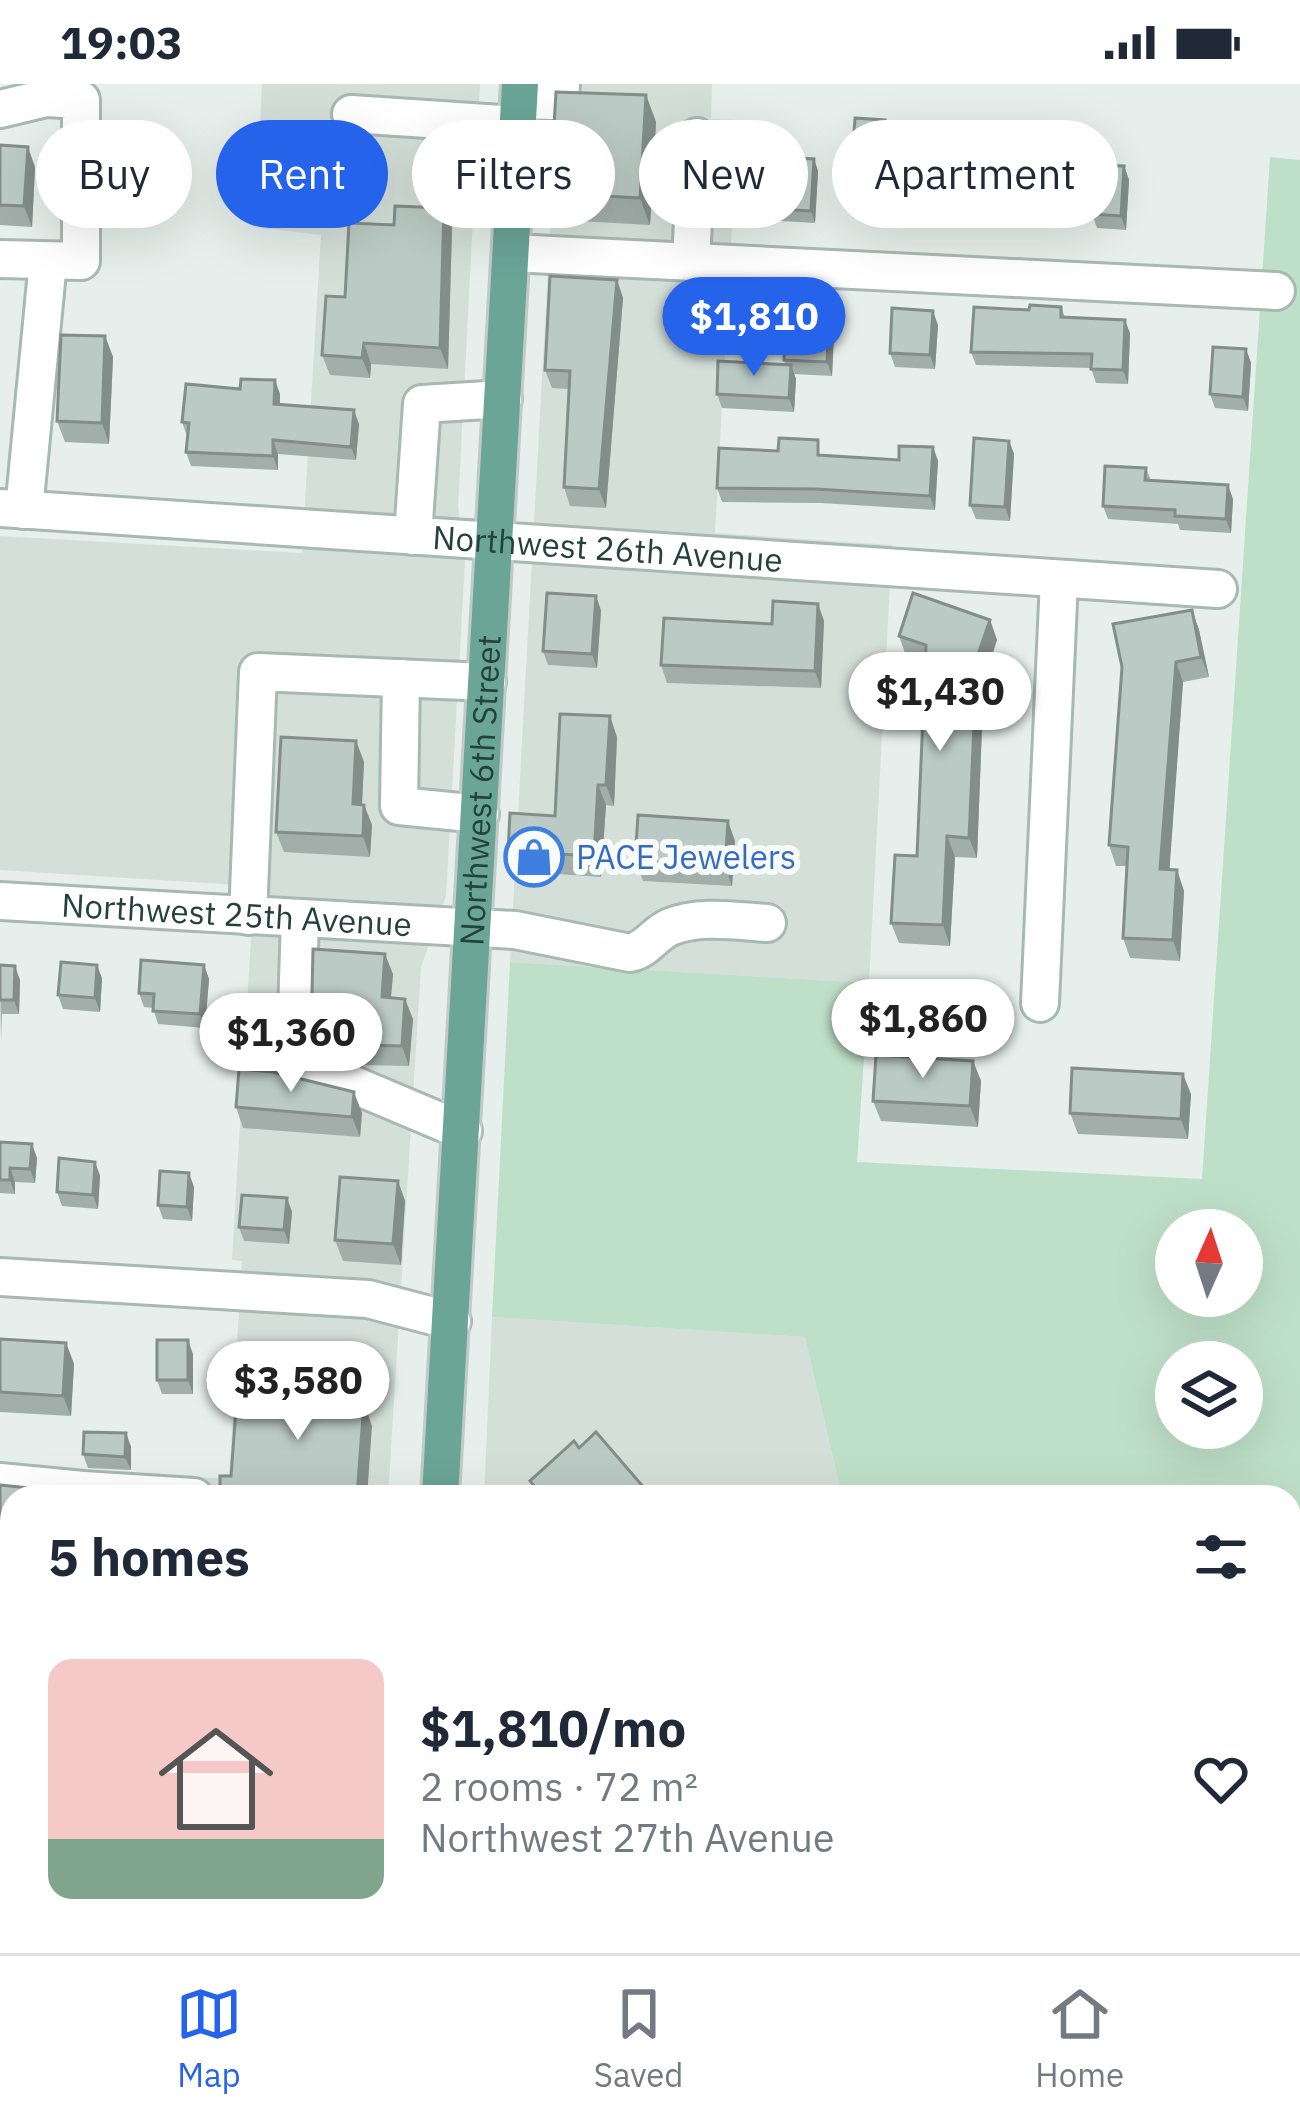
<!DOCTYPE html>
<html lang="en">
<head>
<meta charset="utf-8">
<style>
  :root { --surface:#fff; --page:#f6f6f7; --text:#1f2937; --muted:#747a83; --line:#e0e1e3; --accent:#2563eb }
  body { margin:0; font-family:"IBM Plex Sans",sans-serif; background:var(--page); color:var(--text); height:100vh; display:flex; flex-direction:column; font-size:45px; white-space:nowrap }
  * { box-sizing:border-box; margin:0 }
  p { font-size:39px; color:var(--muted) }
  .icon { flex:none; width:66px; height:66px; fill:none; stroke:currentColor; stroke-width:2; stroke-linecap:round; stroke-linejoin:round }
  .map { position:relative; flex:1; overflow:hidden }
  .panel { position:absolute; left:0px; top:1401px; width:1302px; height:468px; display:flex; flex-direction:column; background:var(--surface); border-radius:36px 36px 0 0; box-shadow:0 12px 48px #0002 }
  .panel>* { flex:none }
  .top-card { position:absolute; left:36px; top:36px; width:1230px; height:108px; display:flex; gap:24px }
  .needle { width:78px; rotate:3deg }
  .buttons { position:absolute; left:1155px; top:1125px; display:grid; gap:24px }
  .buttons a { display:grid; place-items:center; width:108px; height:108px; border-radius:50%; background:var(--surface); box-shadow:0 12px 48px #0002; font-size:60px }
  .price { position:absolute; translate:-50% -102px; padding:0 27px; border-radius:42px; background:#fff; color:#222; font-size:39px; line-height:78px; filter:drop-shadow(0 3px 6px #0008) }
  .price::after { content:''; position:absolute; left:50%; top:72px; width:36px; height:27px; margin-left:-18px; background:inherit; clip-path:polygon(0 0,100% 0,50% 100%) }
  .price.current { background:var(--accent); color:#fff }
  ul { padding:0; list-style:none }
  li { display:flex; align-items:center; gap:36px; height:300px; padding:0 48px }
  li+li { border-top:3px solid var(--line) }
  li span { display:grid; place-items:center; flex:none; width:336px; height:240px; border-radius:24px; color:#555 }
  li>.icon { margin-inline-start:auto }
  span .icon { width:144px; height:144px; fill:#fffc; stroke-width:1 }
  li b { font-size:51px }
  h2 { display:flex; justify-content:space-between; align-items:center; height:144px; padding:0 48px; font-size:51px }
  .chip { padding:0 42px; border-radius:54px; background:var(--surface); box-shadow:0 12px 48px #0002; font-size:42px; line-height:108px }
  .chip.current { background:var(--accent); color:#fff }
  .status { display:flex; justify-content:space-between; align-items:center; height:84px; padding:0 60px; background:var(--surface); direction:ltr }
  .status svg { height:33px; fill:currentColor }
  .tab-bar { display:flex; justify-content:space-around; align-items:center; height:168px; border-top:3px solid var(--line); background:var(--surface); font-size:33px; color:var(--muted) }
  .tab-bar a { display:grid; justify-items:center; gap:6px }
  .tab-bar .current { color:var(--accent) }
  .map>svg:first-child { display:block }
</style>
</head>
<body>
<div class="status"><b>19:03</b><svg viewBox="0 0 49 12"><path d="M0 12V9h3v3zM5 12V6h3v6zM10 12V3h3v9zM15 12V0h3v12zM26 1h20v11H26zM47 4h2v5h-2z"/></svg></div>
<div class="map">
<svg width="1300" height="1869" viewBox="0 0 1300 1869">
  <rect width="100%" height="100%" fill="#e6efeb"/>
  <g fill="#d4dfda">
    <polygon points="262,0 480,0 458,423 465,478 446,812 421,883 388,1413 12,1413 12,1534 0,1533 0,1382 229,1395 242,1177 232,1176 254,802 0,786 0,452 302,469 321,151 255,143"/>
    <polygon points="558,0 712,0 711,35 738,36 715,449 892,461 869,899 510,878"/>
    <polygon points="492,1233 805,1253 842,1413 484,1413"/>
    <polygon points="0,1614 12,1615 12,1810 0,1809"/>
    <polygon points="1290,1690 1300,1691 1300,1869 456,1869 457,1857 1290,1857"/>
    <polygon points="248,1857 362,1857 361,1869 248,1869"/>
  </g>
  <path fill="#bfe0c8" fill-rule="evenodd" d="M 1270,73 L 1300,76 L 1300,1543 L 1290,1543 L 1290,1413 L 842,1413 L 805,1253 L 492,1233 L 510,878 L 869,899 L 857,1078 L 1202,1095 ZM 1176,1146 L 1242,1146 L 1242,1212 L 1176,1212 ZM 1176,1278 L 1242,1278 L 1242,1344 L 1176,1344 Z"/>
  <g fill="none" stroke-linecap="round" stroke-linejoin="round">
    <g stroke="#a8b8b2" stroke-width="42">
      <g id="minor">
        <polyline points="519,16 553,17 560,11 561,0"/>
        <polyline points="0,25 46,14 81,16 81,177 0,175"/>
        <polyline points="351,30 518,41"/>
        <polyline points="511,169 1276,207"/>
        <polyline points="691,178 697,53"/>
        <path id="s1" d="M 0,424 L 1218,505"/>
        <polyline points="24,426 48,177"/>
        <polyline points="413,452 422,320 503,315"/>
        <polyline points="401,594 399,722 480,730"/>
        <path id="s2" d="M 0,817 L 515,846 L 630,869 C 648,865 654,850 670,843 C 699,831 736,837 767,839"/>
        <polyline points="248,832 258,588 487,598"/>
        <polyline points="300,835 295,991 354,1001 463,1047"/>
        <polyline points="1040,919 1059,496"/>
        <polyline points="0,1193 368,1215 452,1237"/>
        <polyline points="0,1398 83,1406"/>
        <polyline points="82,1413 83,1406 194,1413"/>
        <polyline points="568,1869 568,1857"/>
        <polyline points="670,1869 671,1857"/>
      </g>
    </g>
    <g stroke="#c2cac8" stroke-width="42">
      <g id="major">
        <path id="s3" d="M 440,1413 L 520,0"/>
        <polyline points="0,1577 12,1578"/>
        <polyline points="1290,1648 1300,1648"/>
        <polyline points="410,1869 411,1857"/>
      </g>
    </g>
    <use href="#minor" stroke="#fff" stroke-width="36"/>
    <use href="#major" stroke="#6aa596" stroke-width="36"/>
  </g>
  <g fill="#a1aea9">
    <polygon points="646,11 656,38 650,141 560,136 550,109"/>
    <polygon points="885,36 890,50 888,79 858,76 853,62"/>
    <polygon points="0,61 35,83 32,143 0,141"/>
    <polygon points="765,72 814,75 818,87 815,139 764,136 760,124 761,104 739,102 735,90"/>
    <polygon points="1124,82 1129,96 1126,146 1097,144 1092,130"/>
    <polygon points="1041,85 1046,99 1043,136 988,133 982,119"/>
    <polygon points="924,97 922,135 869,132 864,118"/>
    <polygon points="444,124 452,144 448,285 371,280 370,294 330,291 322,271 345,213 394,141"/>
    <polygon points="617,196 623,214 606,424 570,422 564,403 569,305 552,304 545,286"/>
    <polygon points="830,215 835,229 832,292 794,290 796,295 794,328 722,324 717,310 785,281 784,276"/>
    <polygon points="1061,223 1065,233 1130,249 1128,300 1096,299 1091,284 976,281 971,268 1029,226"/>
    <polygon points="938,241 935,285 895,283 890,269"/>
    <polygon points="105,252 113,273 109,360 65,358 57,337"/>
    <polygon points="1246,265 1251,279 1248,327 1215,324 1210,310"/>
    <polygon points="280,310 280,320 359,340 356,376 278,370 278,386 191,382 186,368 187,352 182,338"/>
    <polygon points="1009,357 1014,370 1010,437 976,435 970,421"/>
    <polygon points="933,363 938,377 935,426 821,419 722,418 717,404 778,367 899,376"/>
    <polygon points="1146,384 1151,397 1233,415 1231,449 1180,446 1178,440 1108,435 1103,422"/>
    <polygon points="818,520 824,537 821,604 667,599 661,581 772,540"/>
    <polygon points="601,526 597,584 548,581 543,567"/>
    <polygon points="1192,526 1199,546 1209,593 1183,598 1169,786 1177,786 1184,807 1180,877 1130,874 1123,854 1127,782 1116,782 1109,761"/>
    <polygon points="990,536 997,556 980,607 983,617 977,774 955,773 950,862 899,859 891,839 917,772 925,579 906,572 899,552"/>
    <polygon points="617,653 614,722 606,721 601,793 515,787 508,767 555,732"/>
    <polygon points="356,657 364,678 362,720 364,721 372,741 370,773 284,768 276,748"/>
    <polygon points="735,757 732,802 643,797 635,776"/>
    <polygon points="0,881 20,896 19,930 2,930 1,957"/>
    <polygon points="204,881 209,895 205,944 158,940 153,924 144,923 139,909"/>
    <polygon points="393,890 391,914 413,935 409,982 366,981 318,972 311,952"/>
    <polygon points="102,894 100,928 63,925 58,911"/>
    <polygon points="973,977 981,997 978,1043 881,1037 873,1017"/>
    <polygon points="1191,1010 1188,1055 1078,1050 1070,1029"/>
    <polygon points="236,1023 362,1029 360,1053 243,1044"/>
    <polygon points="0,1058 37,1074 35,1099 15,1098 15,1110 0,1109"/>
    <polygon points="95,1078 100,1092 98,1125 62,1122 57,1108"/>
    <polygon points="398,1097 405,1117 401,1181 343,1177 335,1156"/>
    <polygon points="194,1103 192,1137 163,1135 158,1121"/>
    <polygon points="287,1114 292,1128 289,1160 244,1157 239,1143"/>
    <polygon points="0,1255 66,1259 74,1280 71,1332 0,1328"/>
    <polygon points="193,1270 193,1310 162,1310 157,1296"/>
    <polygon points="126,1349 131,1363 131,1386 88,1384 83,1370"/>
    <polygon points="579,1364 652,1413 536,1413 530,1397"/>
    <polygon points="0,1401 50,1406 53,1413 12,1413 12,1513 0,1512"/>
    <polygon points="1290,1696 1300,1696 1300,1782 1290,1781"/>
    <polygon points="699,1857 846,1857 846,1869 704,1869"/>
    <polygon points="1063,1857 1210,1857 1209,1869 1158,1869 1066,1864"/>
  </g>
  <g fill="#838d89">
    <polygon points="646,11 656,38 650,141 640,114"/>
    <polygon points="885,36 890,50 888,79 883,65"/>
    <polygon points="28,63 35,83 32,143 24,122"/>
    <polygon points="814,75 818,87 815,139 811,127"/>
    <polygon points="1124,82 1129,96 1126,146 1121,132"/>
    <polygon points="919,83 924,97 922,135 917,121"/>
    <polygon points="1041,85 1046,99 1043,136 1038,123"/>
    <polygon points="444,124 452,144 448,285 440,264"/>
    <polygon points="617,196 623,214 606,424 599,405"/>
    <polygon points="830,215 835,229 832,292 827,278"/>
    <polygon points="933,227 938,241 935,285 930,271"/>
    <polygon points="1125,236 1130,249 1128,300 1123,286"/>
    <polygon points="105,252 113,273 109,360 102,339"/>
    <polygon points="364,259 371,280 370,294 362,274"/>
    <polygon points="1246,265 1251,279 1248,327 1243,313"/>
    <polygon points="791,281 796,295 794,328 789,314"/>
    <polygon points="275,296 280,310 279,333 274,320"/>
    <polygon points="354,326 359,340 356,376 351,363"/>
    <polygon points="273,356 278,370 278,386 273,372"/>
    <polygon points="1009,357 1014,370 1010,437 1005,423"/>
    <polygon points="933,363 938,377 935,426 930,412"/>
    <polygon points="1228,401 1233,415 1231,449 1226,435"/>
    <polygon points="596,512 601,526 597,584 592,570"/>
    <polygon points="818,520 824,537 821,604 815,587"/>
    <polygon points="1192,526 1199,546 1209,593 1201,573"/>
    <polygon points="990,536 997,556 980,607 983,617 977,774 969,754 969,596"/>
    <polygon points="1176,578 1183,598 1168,806 1160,785"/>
    <polygon points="610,632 617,653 614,722 606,701"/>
    <polygon points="356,657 364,678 361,740 353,720"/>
    <polygon points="598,701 606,721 601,793 594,772"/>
    <polygon points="364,721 372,741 370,773 363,752"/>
    <polygon points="728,737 735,757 732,802 725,782"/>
    <polygon points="947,752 955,773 950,862 943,841"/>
    <polygon points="1177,786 1184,807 1180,877 1173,856"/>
    <polygon points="385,870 393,890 389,933 382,913"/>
    <polygon points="97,881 102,894 100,928 95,914"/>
    <polygon points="204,881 209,895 205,944 200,930"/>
    <polygon points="15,882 20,896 19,930 14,916"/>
    <polygon points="405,915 413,935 409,982 402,962"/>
    <polygon points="973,977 981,997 978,1043 970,1022"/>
    <polygon points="1183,990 1191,1010 1188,1055 1181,1035"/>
    <polygon points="354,1008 362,1029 360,1053 352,1033"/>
    <polygon points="32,1060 37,1074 35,1099 30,1085"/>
    <polygon points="95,1078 100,1092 98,1125 93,1111"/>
    <polygon points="10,1084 15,1098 15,1110 10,1096"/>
    <polygon points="189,1089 194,1103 192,1137 187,1123"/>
    <polygon points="398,1097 405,1117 401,1181 393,1160"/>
    <polygon points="287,1114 292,1128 289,1160 284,1146"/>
    <polygon points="188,1256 193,1270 193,1310 188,1296"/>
    <polygon points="66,1259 74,1280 71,1332 63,1312"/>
    <polygon points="354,1294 362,1317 360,1341 352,1318"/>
    <polygon points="364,1319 372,1342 367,1413 358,1413"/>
    <polygon points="126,1349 131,1363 131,1386 125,1373"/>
    <polygon points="299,1857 307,1857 307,1869 298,1869"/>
    <polygon points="838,1857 846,1857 846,1869 841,1869"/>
  </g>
  <g fill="#bbcac4" stroke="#838d89" stroke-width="3">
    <polygon points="556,8 646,11 640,114 550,109"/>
    <polygon points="855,34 885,36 883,65 853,62"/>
    <polygon points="0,61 28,63 24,122 0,121"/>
    <polygon points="737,63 762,65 762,72 814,75 811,127 760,124 762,92 735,90"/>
    <polygon points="867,79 919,83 917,121 864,118"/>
    <polygon points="1095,81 1124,82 1121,132 1092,130"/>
    <polygon points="985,82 1041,85 1038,123 982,119"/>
    <polygon points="395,122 444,124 440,264 364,259 362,274 322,271 326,212 345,213 349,139 394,141"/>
    <polygon points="550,192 617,196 599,405 564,403 570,287 545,286"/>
    <polygon points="787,213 830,215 827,278 784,276"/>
    <polygon points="1030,221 1061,223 1061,233 1125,236 1123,286 1091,285 1092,270 971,268 974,223 1029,226"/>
    <polygon points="892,224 933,227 930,271 890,269"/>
    <polygon points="61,251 105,252 102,339 57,337"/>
    <polygon points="1213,263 1246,265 1243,313 1210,310"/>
    <polygon points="718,277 791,281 789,314 717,310"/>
    <polygon points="241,295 275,296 274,320 354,326 351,363 273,356 273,372 186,368 189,339 182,338 186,300 240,305"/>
    <polygon points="779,354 818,356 818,371 899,376 899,362 933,363 930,412 816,405 717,404 719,364 778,367"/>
    <polygon points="974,354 1009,357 1005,423 970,421"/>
    <polygon points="1105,382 1146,384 1145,396 1228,401 1226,435 1175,432 1175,426 1103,422"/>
    <polygon points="547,509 596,512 592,570 543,567"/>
    <polygon points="913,509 990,536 969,596 976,596 969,754 947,752 943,841 891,839 895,771 917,772 926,561 899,552"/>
    <polygon points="773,517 818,520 815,587 661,581 664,534 772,540"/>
    <polygon points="1192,526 1201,573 1176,578 1160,785 1177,786 1173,856 1123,854 1128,763 1109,761 1122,583 1113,540"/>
    <polygon points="560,630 610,632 606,701 598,701 594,772 508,767 510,729 555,732"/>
    <polygon points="281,653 356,657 353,720 364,721 363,752 276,748"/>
    <polygon points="638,731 728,737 725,782 635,776"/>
    <polygon points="313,865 385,870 382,913 405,915 402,962 358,961 311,952"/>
    <polygon points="141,876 204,881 200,930 153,927 154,910 139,909"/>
    <polygon points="61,878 97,881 95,914 58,911"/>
    <polygon points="0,881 15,882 14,916 0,916"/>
    <polygon points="876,971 973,977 970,1022 873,1017"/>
    <polygon points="1072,984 1183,990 1181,1035 1070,1029"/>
    <polygon points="239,985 273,988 354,1008 352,1033 236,1023"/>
    <polygon points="0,1058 32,1060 30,1085 10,1084 10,1096 0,1096"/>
    <polygon points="59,1074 95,1078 93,1111 57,1108"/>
    <polygon points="160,1087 189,1089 187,1123 158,1121"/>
    <polygon points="340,1093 398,1097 393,1160 335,1156"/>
    <polygon points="242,1111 287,1114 284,1146 239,1143"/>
    <polygon points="0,1255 66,1259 63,1312 0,1308"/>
    <rect x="157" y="1256" width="31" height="40"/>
    <polygon points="299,1290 354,1294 352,1318 364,1319 357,1411 364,1413 220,1413 220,1392 231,1392 237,1311 297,1315"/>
    <polygon points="84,1348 126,1349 125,1373 83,1370"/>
    <polygon points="596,1348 652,1413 543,1413 530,1397 574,1357 579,1364"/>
    <polygon points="0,1401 50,1406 50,1413 12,1413 12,1492 0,1492"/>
    <polygon points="99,1410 136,1412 136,1413 99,1413"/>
    <polygon points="1290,1696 1300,1696 1300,1762 1290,1761"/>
    <polygon points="1290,1842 1300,1842 1300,1869 1276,1869 1276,1857 1290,1857"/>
    <polygon points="28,1857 62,1857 62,1869 27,1869"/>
    <polygon points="253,1857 299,1857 298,1869 253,1869"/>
    <polygon points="780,1857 838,1857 838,1860"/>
  </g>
  <defs>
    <g id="shop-ring" transform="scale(3)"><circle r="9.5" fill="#f7fbf9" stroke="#3f7fe0" stroke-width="1.5"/><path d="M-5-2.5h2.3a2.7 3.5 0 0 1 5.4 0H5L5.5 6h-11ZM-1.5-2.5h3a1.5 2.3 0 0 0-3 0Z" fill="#3f7fe0"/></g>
  </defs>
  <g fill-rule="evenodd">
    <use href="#shop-ring" x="534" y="773"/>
  </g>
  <g text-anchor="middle" stroke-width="12" stroke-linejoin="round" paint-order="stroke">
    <g font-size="33" fill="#24423a" stroke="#f7fbf9">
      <text dy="12" stroke="none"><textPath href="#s1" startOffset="609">Northwest 26th Avenue</textPath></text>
      <text dy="12" stroke="none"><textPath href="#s3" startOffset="708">Northwest 6th Street</textPath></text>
      <text dy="12" stroke="none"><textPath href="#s2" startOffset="237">Northwest 25th Avenue</textPath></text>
    </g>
    <g font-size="33" fill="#366cbe" stroke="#f7fbf9" text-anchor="start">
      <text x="576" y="785">PACE Jewelers</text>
    </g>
  </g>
</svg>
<div class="buttons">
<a><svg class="needle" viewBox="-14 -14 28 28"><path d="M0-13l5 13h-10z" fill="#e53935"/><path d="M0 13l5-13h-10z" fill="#747a83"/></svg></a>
<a><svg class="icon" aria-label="layers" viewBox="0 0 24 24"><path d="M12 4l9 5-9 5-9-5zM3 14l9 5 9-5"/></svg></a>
</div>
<b class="price current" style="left:754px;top:295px">$1,810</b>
<b class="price" style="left:940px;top:670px">$1,430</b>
<b class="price" style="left:923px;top:997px">$1,860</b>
<b class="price" style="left:291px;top:1011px">$1,360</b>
<b class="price" style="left:298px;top:1359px">$3,580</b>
<div class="top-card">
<a class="chip">Buy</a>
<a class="chip current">Rent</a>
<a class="chip">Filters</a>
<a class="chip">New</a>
<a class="chip">Apartment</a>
</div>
<section class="panel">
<h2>5 homes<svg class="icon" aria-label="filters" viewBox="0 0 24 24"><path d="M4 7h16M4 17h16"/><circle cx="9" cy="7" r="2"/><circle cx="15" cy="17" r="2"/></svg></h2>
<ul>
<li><span style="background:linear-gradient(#f6c9c9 75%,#7fa58c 0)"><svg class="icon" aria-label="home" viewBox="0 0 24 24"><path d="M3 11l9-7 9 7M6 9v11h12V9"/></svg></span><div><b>$1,810/mo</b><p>2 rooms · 72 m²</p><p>Northwest 27th Avenue</p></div><svg class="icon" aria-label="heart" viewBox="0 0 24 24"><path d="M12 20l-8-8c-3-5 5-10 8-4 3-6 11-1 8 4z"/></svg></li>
</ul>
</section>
</div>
<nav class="tab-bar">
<a class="current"><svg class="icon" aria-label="map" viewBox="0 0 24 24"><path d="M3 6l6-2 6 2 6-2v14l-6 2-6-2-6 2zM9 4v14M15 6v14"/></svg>Map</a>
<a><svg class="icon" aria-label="saved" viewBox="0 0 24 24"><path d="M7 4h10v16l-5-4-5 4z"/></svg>Saved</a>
<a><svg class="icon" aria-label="home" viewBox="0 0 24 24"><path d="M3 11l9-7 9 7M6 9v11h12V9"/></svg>Home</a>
</nav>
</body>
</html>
